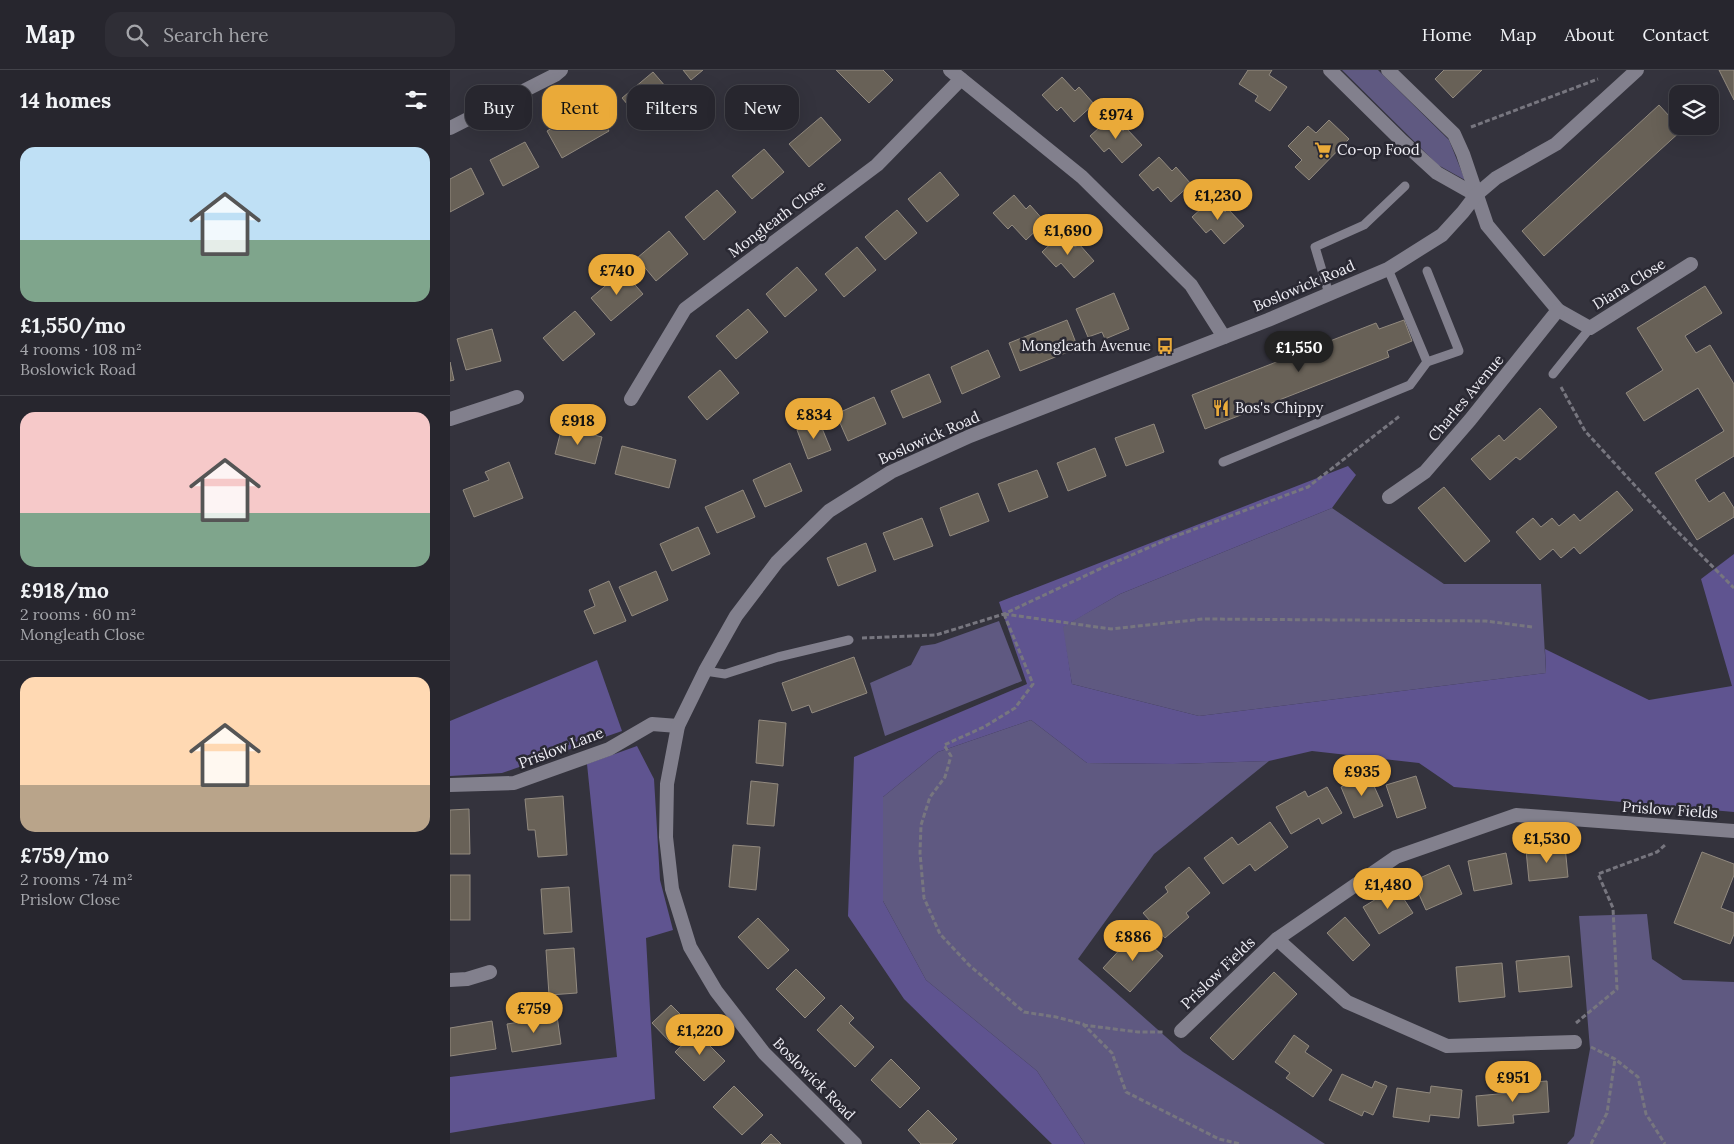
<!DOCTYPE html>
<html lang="en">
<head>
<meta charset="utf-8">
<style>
  :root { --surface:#27262e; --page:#2f2e36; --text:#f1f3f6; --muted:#a4a5aa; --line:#43434a; --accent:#eaaa39 }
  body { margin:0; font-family:Lora,serif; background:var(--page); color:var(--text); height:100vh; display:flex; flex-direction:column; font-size:19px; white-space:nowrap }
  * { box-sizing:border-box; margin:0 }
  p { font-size:16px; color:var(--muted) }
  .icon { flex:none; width:28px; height:28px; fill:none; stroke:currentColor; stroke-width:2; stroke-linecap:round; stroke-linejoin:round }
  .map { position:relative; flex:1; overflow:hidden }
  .panel { display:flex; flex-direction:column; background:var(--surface); width:450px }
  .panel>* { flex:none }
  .top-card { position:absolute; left:15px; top:15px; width:475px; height:45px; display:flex; gap:10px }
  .fabs { position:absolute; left:1219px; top:15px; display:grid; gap:10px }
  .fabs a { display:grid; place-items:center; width:50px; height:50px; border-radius:10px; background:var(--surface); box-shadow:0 5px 20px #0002,0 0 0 1px var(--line); font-size:25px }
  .price { position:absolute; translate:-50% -42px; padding:0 11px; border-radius:18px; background:var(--accent); color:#111; font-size:16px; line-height:32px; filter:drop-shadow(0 1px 2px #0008) }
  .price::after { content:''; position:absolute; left:50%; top:30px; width:15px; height:11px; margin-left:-8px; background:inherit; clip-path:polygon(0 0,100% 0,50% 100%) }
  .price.current { background:#222; color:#fff }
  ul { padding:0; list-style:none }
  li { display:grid; align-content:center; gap:10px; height:265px; padding:0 20px }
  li+li { border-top:1px solid var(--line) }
  li span { display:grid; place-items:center; height:155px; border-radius:15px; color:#555 }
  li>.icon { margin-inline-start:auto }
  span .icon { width:90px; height:90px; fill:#fffc; stroke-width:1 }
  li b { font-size:21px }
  h2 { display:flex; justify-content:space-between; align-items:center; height:60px; padding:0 20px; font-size:21px }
  .pill { padding:0 18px; border-radius:15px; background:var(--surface); box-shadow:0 5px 20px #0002,0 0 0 1px var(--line); font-size:18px; line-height:45px }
  .pill.current { background:var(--accent); color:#111 }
  header { display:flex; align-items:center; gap:30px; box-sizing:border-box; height:70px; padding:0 25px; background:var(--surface); border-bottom:1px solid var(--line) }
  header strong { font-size:24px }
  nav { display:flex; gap:28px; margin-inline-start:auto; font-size:18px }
  .search { width:350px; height:45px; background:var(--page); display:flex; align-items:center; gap:12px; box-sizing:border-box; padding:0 18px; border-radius:15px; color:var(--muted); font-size:19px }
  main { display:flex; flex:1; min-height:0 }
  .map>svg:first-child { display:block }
</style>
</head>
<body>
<header>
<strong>Map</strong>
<div class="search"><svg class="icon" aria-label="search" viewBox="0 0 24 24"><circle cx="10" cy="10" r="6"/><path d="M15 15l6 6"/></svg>Search here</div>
<nav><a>Home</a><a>Map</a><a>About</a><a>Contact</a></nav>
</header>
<main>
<section class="panel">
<h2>14 homes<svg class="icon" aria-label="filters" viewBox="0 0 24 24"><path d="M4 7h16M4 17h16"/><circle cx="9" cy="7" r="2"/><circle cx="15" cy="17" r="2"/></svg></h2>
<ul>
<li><span style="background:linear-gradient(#bfe0f5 60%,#7fa58c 0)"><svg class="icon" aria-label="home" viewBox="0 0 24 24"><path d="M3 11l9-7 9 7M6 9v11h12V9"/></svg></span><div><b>£1,550/mo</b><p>4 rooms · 108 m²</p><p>Boslowick Road</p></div></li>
<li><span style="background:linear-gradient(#f6c9c9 65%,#7fa58c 0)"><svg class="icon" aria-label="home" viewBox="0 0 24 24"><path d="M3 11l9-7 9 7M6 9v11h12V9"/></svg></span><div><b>£918/mo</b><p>2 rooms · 60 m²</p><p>Mongleath Close</p></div></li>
<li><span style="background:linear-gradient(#ffd9b3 70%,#b9a48a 0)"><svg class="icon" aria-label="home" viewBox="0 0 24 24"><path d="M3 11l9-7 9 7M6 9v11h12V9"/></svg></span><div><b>£759/mo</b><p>2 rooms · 74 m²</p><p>Prislow Close</p></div></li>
</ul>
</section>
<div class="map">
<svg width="1284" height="1074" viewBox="0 0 1284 1074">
  <rect width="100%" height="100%" fill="#34333d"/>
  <g fill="#5f5981">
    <polygon points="892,0 928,0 999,70 1015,110 988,95"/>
    <polygon points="882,438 994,514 1091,514 1096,603 749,646 622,614 612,557 670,524"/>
    <polygon points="549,551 572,611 435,666 420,613 461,595 471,576 485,574"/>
    <polygon points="581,650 637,693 723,694 819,691 704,784 628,889 733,982 875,1074 635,1074 587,1001 476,910 433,831 433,727 488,682"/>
    <polygon points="1197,844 1202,889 1233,910 1284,912 1284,1074 1117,1074 1124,1066 1140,979 1129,846"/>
  </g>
  <g fill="#5f5490">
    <polygon points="898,396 906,405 882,438 670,524 613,557 622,614 749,646 1096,603 1095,579 1199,630 1282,616 1251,509 1284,484 1284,742 1004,717 969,693 862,681 819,691 723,694 637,693 581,650 488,682 433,727 433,831 476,910 587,1001 635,1074 602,1074 454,929 398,846 404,687 577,614 549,532"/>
    <polygon points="147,590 172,661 52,703 0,706 0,651"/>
    <polygon points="187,676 204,709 210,810 223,860 196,868 205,1029 0,1063 0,1007 167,987 137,694"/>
  </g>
  <g fill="#686157" stroke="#928a7f">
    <polygon points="233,0 253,0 241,10"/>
    <polygon points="386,0 433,0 443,10 419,33"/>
    <polygon points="798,0 822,0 819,5 837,17 820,41 805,31 808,26 789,14"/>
    <polygon points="994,0 1032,0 1003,28 985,9"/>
    <polygon points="1269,0 1284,0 1284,30"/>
    <polygon points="203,2 222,24 191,50 172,28"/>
    <polygon points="612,7 625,21 629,17 644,34 624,52 611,37 607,41 592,25"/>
    <polygon points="143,34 159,61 112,88 97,61"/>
    <polygon points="1209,35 1232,60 1094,186 1072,161"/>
    <polygon points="371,47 391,70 359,97 339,74"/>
    <polygon points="660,48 673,61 676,58 692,75 672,93 659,78 654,82 640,66"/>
    <polygon points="879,50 899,69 859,110 845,97 852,90 838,76 858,56 866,63"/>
    <polygon points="75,72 89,97 53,116 40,90"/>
    <polygon points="314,79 334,102 302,129 282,106"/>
    <polygon points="709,87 722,101 726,97 741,114 721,132 708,117 703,121 689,105"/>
    <polygon points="21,98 34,124 0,142 0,109"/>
    <polygon points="490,102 509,125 477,152 458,129"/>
    <polygon points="267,120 286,142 254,170 235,147"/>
    <polygon points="564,125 576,139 580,135 595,152 576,170 562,155 558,159 543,143"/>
    <polygon points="762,129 775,142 778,139 794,156 774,174 761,159 756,163 742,147"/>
    <polygon points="447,140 467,163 435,190 415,167"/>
    <polygon points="219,161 238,184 206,211 187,188"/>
    <polygon points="612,163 625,177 629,174 644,191 624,208 611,193 606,197 592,182"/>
    <polygon points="407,177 426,200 394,227 375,204"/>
    <polygon points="347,197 367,220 335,247 316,224"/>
    <polygon points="173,201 193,224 161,251 141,228"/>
    <polygon points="1255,216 1272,243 1235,266 1246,283 1260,275 1284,314 1284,386 1245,410 1259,432 1274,422 1284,438 1284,447 1247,470 1205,403 1274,361 1248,318 1194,351 1176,323 1213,300 1187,258"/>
    <polygon points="664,223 679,259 655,269 652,262 638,267 626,239"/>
    <polygon points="298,239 318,262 286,289 266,266"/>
    <polygon points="125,241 145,264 113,291 93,268"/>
    <polygon points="617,250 628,278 570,301 559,273"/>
    <polygon points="954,250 962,271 937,281 939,287 755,359 742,325 926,253 929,259"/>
    <polygon points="42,259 51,291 16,300 7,269"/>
    <polygon points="538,280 550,307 512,324 501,297"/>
    <polygon points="0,292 4,310 0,311"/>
    <polygon points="270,300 289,323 257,350 238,327"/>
    <polygon points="479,304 491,332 453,348 441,321"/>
    <polygon points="424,327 436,354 398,371 386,344"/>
    <polygon points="1090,338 1107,357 1070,390 1066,387 1040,410 1021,389 1049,365 1054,371"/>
    <polygon points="369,351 381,380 358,389 347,360"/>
    <polygon points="704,354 714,382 676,396 665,368"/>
    <polygon points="112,357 152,367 145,394 105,384"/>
    <polygon points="172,376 226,390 219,418 165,404"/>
    <polygon points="645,378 656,406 618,421 607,393"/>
    <polygon points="59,392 73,428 24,447 13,420 39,410 35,402"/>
    <polygon points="340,393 352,421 315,437 303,410"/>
    <polygon points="587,400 598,427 559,442 548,414"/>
    <polygon points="994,417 1040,471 1015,492 968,438"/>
    <polygon points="293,420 305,447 267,463 255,437"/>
    <polygon points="1167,421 1183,440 1130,484 1124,477 1111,488 1103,479 1090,490 1066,462 1083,448 1091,457 1102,448 1109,456 1124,444 1130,451"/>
    <polygon points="528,423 539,451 500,466 490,438"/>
    <polygon points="472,448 483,476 444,490 433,463"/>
    <polygon points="248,457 260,484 222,501 210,474"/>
    <polygon points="416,473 426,501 388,516 377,488"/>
    <polygon points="206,501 218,530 182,546 169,517"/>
    <polygon points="159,511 176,551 144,564 134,541 145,536 139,520"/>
    <polygon points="404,587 417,623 362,643 359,635 342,641 332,613"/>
    <polygon points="309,650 336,653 333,696 306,693"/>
    <polygon points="919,705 933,736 904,748 891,717"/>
    <polygon points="966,706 976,738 947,748 936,715"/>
    <polygon points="301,711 328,714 324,756 297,754"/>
    <polygon points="877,717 892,743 872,754 869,748 841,764 826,737 855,721 858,727"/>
    <polygon points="113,726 117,785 88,787 85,760 78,760 75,729"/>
    <polygon points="19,739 20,784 0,784 0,740"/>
    <polygon points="820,752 838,777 805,801 800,794 773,814 754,788 782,767 788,775"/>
    <polygon points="283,775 310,777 306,820 279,817"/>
    <polygon points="1115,776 1118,807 1079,811 1076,780"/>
    <polygon points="1252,782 1284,794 1284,805 1271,838 1284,843 1284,864 1280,874 1224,853"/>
    <polygon points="1056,783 1062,814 1024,821 1018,791"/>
    <polygon points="999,795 1012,824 976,840 963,811"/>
    <polygon points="739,797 760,823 736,843 739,847 715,868 693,843 718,822 715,817"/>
    <rect x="0" y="805" width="20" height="45"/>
    <polygon points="119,817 122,862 94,864 91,819"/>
    <polygon points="946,817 963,843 929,864 913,837"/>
    <polygon points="895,847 920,875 903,891 877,863"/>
    <polygon points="308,848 339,880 318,899 288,867"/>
    <polygon points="686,862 713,886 680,922 653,898"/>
    <polygon points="124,878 127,923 99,925 96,880"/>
    <polygon points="1119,886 1122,917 1069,922 1066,891"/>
    <polygon points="1052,893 1055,927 1009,932 1006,897"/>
    <polygon points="346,899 375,928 355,948 326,919"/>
    <polygon points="824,902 847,924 783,990 760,968"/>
    <polygon points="221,935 240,954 221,973 202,953"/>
    <polygon points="391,935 404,948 399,953 424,977 405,997 367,960"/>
    <polygon points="107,946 111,974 62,982 57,954"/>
    <polygon points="42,951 46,979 0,986 0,958"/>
    <polygon points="246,962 275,991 254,1011 225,982"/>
    <polygon points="844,965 859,976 855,982 882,1000 863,1027 836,1008 840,1003 825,992"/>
    <polygon points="441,989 470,1018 450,1038 421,1010"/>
    <polygon points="892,1004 922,1018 925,1011 937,1016 923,1045 914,1041 912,1046 879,1030"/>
    <polygon points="1097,1011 1099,1042 1063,1045 1064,1053 1028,1056 1026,1026 1059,1023 1058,1014"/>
    <polygon points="284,1016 313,1045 292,1065 263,1037"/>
    <polygon points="981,1016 1012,1020 1009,1048 980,1045 979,1052 943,1047 947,1018 980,1023"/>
    <polygon points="478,1040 507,1069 502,1074 471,1074 458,1060"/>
    <polygon points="321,1064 331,1074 311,1074"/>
  </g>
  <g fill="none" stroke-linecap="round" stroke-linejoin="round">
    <g stroke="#77767f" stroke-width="3" stroke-dasharray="5 2.5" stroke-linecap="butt">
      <polyline points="1021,57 1148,9"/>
      <polyline points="1111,317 1135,361 1222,456 1284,518"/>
      <polyline points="554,544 583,614 565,638 534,657 494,675 501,686 495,707 480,727 471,755 470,783 474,828 490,864 519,895 574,942 606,947 633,954 662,983 676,1022 769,1069 790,1074"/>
      <polyline points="554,544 661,559 753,549 1036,551 1082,557"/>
      <polyline points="412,568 486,565 554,544 656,496 721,468 858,417 951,345"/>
      <polyline points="1126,953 1167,919 1163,838 1148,804 1207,782 1215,775"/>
      <polyline points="633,955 688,962 714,962"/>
      <polyline points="1141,977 1165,989 1188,1007 1196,1044 1215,1074"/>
      <polyline points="1141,1074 1157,1043 1165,989"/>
    </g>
    <g stroke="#82808d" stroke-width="9">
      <polyline points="879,224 865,177 914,155 955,116"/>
      <polyline points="977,292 1009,281 977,201"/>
      <polyline points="1103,304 1140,258"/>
      <polyline points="773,392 960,315 977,292 938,199"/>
      <polyline points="255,601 275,604 328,587 399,570"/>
    </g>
    <g stroke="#82808d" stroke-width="14">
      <polyline points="500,0 632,107 741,215 774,267"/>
      <polyline points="880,0 953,72 987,103 1026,125"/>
      <polyline points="938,0 1004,64 1013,84 1037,155 1108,240 1140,258 1241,194"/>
      <polyline points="0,58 105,5 111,0"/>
      <polyline points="181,329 235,239 427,95 511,9"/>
      <polyline points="0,349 67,327"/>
      <polyline points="939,427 975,402 1020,350 1108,240"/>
      <polyline points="0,715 64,713 159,679 202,654 228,656"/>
      <polyline points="827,869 897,932 997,976 1125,972"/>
      <polyline points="0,910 17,909 40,902"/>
      <polyline points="731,961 827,869 946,787 1066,745 1284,761"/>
    </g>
    <polyline stroke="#82808d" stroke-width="14" points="405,1074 314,983 266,921 240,877 222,819 216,767 217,714 228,656 255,601 286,546 327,492 379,441 441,402 520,366 818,250 938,199 992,165 1013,142 1026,125 1046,108 1106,74 1187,0"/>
  </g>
  <defs>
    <g id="supermarket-bare" transform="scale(1.35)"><path d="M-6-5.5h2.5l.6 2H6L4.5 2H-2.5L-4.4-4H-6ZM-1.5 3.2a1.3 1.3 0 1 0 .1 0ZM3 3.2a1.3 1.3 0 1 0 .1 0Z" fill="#eaaa39" stroke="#2a2933" stroke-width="2.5" paint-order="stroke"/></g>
    <g id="bus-bare" transform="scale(1.35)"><path d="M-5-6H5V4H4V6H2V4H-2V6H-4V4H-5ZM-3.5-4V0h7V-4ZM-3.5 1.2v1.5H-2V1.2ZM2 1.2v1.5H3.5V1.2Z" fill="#eaaa39" stroke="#2a2933" stroke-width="2.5" paint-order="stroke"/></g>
    <g id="restaurant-bare" transform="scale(1.35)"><path d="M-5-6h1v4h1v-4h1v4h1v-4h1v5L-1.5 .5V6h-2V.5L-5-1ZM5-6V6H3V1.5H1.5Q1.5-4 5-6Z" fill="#eaaa39" stroke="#2a2933" stroke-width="2.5" paint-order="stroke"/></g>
  </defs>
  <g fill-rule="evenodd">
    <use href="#supermarket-bare" x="873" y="80"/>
    <use href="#bus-bare" x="715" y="276"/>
    <use href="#restaurant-bare" x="771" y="338"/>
  </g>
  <g text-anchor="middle" stroke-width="5" stroke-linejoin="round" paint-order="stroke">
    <g font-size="15" fill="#efeef5" stroke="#2a2933" text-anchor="start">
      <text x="887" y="85">Co-op Food</text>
      <text x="701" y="281" text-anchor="end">Mongleath Avenue</text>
      <text x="785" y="343">Bos's Chippy</text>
    </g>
    <g font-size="15" fill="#efeef5" stroke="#2a2933">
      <text transform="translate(327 149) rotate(-37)" y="5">Mongleath Close</text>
      <text transform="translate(1179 214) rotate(-32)" y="5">Diana Close</text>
      <text transform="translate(854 216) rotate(-23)" y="5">Boslowick Road</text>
      <text transform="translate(1016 328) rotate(-50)" y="5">Charles Avenue</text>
      <text transform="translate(479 368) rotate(-24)" y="5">Boslowick Road</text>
      <text transform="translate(111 678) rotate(-21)" y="5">Prislow Lane</text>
      <text transform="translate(1220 740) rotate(4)" y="5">Prislow Fields</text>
      <text transform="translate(768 903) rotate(-44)" y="5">Prislow Fields</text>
      <text transform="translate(364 1009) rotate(45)" y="5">Boslowick Road</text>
    </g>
  </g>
</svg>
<div class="fabs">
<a><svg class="icon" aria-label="layers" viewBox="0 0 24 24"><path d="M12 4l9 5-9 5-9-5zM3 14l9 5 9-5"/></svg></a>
</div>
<b class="price" style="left:666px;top:70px">£974</b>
<b class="price" style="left:768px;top:151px">£1,230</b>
<b class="price" style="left:618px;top:186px">£1,690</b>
<b class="price" style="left:167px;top:226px">£740</b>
<b class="price current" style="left:849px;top:303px">£1,550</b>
<b class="price" style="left:364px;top:370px">£834</b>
<b class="price" style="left:128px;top:376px">£918</b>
<b class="price" style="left:912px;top:727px">£935</b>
<b class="price" style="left:1097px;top:794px">£1,530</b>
<b class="price" style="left:938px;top:840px">£1,480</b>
<b class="price" style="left:683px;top:892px">£886</b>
<b class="price" style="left:84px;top:964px">£759</b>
<b class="price" style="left:250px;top:986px">£1,220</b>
<b class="price" style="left:1063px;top:1033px">£951</b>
<div class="top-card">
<a class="pill">Buy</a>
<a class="pill current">Rent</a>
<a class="pill">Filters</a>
<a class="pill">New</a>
</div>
</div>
</main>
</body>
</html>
